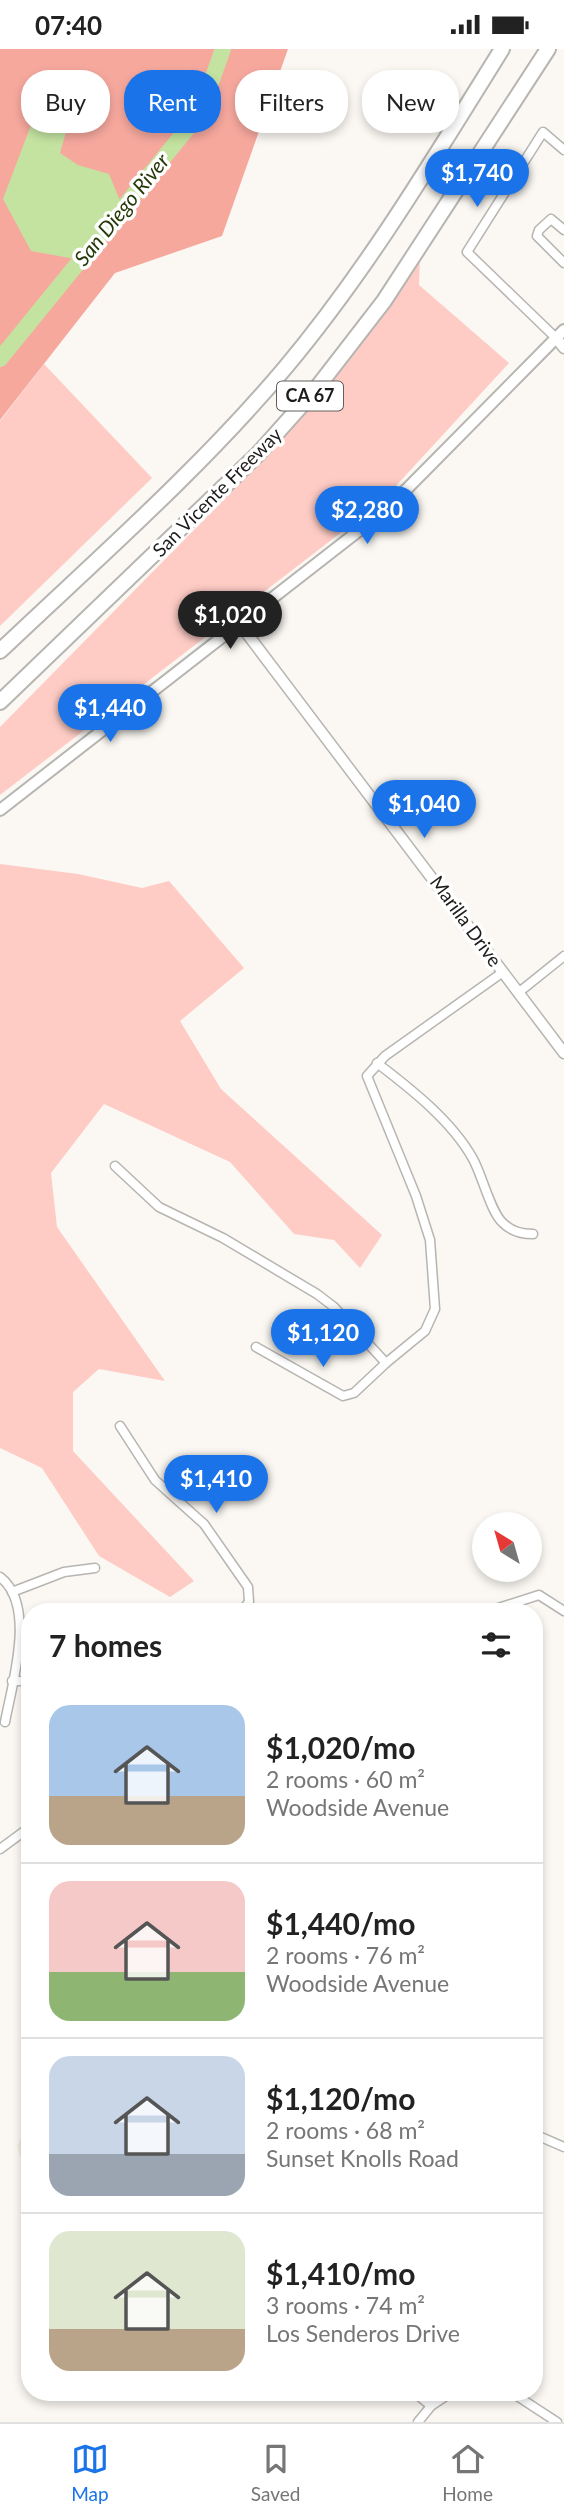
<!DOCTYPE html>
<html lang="en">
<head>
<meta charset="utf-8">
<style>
  :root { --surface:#fff; --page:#f6f6f6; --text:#222; --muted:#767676; --line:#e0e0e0; --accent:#1a73e8 }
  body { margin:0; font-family:Lato,sans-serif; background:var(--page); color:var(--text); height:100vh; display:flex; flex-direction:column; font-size:26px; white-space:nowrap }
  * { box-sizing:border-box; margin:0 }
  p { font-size:23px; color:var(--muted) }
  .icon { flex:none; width:38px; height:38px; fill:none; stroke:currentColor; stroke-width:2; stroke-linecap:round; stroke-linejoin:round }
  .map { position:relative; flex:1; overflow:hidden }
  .side { position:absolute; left:21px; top:1554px; width:522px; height:798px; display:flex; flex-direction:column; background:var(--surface); border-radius:28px; box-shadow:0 4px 10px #0003 }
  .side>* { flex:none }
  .guide { position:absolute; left:21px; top:21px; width:523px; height:63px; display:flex; gap:14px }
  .needle { width:46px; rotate:323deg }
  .tools { position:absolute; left:472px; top:1463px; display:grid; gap:14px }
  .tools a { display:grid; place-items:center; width:70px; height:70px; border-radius:50%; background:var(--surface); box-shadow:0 4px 10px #0003; font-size:35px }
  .price { position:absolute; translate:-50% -60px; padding:0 16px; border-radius:24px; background:var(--accent); color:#fff; font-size:23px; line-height:46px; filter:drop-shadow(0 2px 4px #0008) }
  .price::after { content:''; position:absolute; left:50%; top:42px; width:21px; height:16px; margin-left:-10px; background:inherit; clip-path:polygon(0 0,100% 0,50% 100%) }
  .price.selected { background:#222; color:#fff }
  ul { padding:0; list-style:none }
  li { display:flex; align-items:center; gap:21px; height:175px; padding:0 28px }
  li+li { border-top:2px solid var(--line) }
  li span { display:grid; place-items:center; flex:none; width:196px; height:140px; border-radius:21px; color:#555 }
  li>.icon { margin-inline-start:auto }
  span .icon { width:84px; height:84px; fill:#fffc; stroke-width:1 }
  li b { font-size:30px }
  h2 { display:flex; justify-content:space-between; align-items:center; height:84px; padding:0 28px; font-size:30px }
  .chip { padding:0 24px; border-radius:28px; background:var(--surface); box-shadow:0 4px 10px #0003; font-size:24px; line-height:63px }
  .chip.selected { background:var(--accent); color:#fff }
  .status { display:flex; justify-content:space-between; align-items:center; height:49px; padding:0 35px; background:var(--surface); direction:ltr }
  .status svg { height:19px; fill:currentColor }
  .menu { display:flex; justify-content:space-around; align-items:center; height:98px; border-top:2px solid var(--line); background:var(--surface); font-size:19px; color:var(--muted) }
  .menu a { display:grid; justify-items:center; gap:4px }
  .menu .selected { color:var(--accent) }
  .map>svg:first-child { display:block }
</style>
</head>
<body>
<div class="status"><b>07:40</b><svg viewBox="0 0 49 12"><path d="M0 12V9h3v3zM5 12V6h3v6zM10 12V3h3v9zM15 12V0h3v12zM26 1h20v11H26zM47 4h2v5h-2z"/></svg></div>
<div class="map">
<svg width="564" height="2373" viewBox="0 0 564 2373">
  <rect width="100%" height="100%" fill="#fbf8f3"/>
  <polygon fill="#f3ebe0" points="30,2068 30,2110 20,2107 17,2097"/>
  <g fill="#feccc5">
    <polygon points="420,209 419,236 509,314 382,452 0,746 0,678 240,434 334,323"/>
    <polygon points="44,315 152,429 0,577 0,372"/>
    <polygon points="0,815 78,825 142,839 169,832 244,919 180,972 221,1040 382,1186 360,1219 334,1191 294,1185 230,1113 104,1055 51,1124 57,1178 165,1332 99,1320 73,1343 73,1402 194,1532 170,1548 99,1507 42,1419 0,1399"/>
  </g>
  <polygon fill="#f6a89d" points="0,0 288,0 222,187 115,224 0,371"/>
  <polygon fill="#c4e3a0" points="50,26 76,48 60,104 78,116 109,125 123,159 81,211 31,202 3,150"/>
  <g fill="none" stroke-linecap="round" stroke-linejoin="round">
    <polyline stroke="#c4e3a0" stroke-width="16" points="0,310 200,64 223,0"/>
    <g stroke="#b7b5b1" stroke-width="11">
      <g id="minor">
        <polyline points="564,181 551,170 539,181 537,187 564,214"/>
        <polyline points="556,289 467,203 543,83 564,101"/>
        <polyline points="518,944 564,907"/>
        <path d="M 377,1014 C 411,1040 452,1072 473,1110 C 482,1126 491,1164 503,1174 C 511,1182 523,1185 533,1185"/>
        <polyline points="115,1117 159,1158 223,1189 317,1245 334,1258 386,1314 425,1282 435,1260 430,1191 416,1147 367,1027 385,1007 503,923"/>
        <polyline points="256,1298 343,1347 354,1344 386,1314"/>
        <polyline points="120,1377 155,1431 204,1475 248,1538 249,1553 241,1563"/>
        <path d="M 0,1528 C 37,1556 12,1635 5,1673"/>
        <polyline points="12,1543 64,1523 95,1519"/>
        <polyline points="486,1563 539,1546 564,1562"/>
        <polyline points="12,1632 30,1632"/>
        <polyline points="0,1800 30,1778"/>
        <polyline points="534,2085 564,2098"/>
        <polyline points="414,2343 431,2357"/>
        <polyline points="511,2343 557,2373"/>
        <polyline points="418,2373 431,2357 452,2343"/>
      </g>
    </g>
    <g stroke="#b7b5b1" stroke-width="13">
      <g id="tertiary">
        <polyline points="556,289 564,299"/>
        <polyline points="239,574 564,1004"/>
      </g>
    </g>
    <g stroke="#b7b5b1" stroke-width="14">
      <polyline id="secondary" points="0,761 388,459 564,281"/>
    </g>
    <g stroke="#b7b5b1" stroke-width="18">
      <g id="motorway">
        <path d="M 0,602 C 97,510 199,421 285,319 C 368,220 434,109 502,0"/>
        <polyline points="0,653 258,405 316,340 384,252 548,0"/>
      </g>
    </g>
    <use href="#minor" stroke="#fff" stroke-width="8"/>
    <use href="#tertiary" stroke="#fff" stroke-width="10"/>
    <use href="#secondary" stroke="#fff" stroke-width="10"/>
    <use href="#motorway" stroke="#fff" stroke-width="14"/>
  </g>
  <g text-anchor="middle" stroke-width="7" stroke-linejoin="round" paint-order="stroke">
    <rect fill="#fff" stroke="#61605f" stroke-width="2" x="277" y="332.5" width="66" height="29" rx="5"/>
    <g font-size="18" font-weight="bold" fill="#1d1c1b">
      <text x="310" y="353">CA 67</text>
    </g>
    <g font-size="19" fill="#1d1c1b" stroke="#fff">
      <text transform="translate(217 443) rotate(-45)" y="7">San Vicente Freeway</text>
      <text transform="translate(466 872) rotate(54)" y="7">Marilla Drive</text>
    </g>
    <g font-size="21" font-style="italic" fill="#263908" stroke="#fff">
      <text transform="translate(122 161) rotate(-51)" y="7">San Diego River</text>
    </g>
  </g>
</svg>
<div class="tools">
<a><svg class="needle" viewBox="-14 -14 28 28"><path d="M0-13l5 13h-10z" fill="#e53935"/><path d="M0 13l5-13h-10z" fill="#767676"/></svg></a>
</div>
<b class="price" style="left:477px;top:160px">$1,740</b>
<b class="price" style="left:367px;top:497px">$2,280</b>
<b class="price selected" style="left:230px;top:602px">$1,020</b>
<b class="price" style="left:110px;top:695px">$1,440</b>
<b class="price" style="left:424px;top:791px">$1,040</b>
<b class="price" style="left:323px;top:1320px">$1,120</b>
<b class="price" style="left:216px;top:1466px">$1,410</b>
<div class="guide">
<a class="chip">Buy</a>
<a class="chip selected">Rent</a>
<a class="chip">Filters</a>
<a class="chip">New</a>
</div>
<section class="side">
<h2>7 homes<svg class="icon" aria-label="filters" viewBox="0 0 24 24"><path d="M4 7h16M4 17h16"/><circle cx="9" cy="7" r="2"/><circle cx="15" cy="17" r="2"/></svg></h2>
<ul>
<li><span style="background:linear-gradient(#a9c7e8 65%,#b9a48a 0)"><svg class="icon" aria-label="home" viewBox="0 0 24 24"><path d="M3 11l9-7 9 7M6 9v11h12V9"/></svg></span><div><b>$1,020/mo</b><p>2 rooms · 60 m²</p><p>Woodside Avenue</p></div></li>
<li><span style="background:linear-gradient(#f6c9c9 65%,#8fb573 0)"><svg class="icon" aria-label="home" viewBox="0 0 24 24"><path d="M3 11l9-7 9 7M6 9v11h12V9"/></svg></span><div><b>$1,440/mo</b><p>2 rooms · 76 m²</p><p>Woodside Avenue</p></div></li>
<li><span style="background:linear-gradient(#c9d6e8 70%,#9aa5b1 0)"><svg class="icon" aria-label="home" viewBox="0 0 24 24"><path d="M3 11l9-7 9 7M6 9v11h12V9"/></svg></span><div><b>$1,120/mo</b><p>2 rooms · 68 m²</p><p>Sunset Knolls Road</p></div></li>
<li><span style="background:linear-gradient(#dfe7d0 70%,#b9a48a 0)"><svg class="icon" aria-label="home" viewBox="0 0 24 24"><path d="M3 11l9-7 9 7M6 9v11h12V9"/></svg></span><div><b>$1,410/mo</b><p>3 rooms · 74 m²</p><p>Los Senderos Drive</p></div></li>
</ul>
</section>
</div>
<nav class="menu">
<a class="selected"><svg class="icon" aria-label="map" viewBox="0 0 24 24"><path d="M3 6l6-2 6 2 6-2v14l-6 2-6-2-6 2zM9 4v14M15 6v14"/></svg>Map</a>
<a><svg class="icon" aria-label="saved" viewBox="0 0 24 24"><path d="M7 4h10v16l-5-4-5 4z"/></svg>Saved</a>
<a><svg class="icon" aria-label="home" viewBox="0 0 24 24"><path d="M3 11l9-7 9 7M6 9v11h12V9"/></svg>Home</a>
</nav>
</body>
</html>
